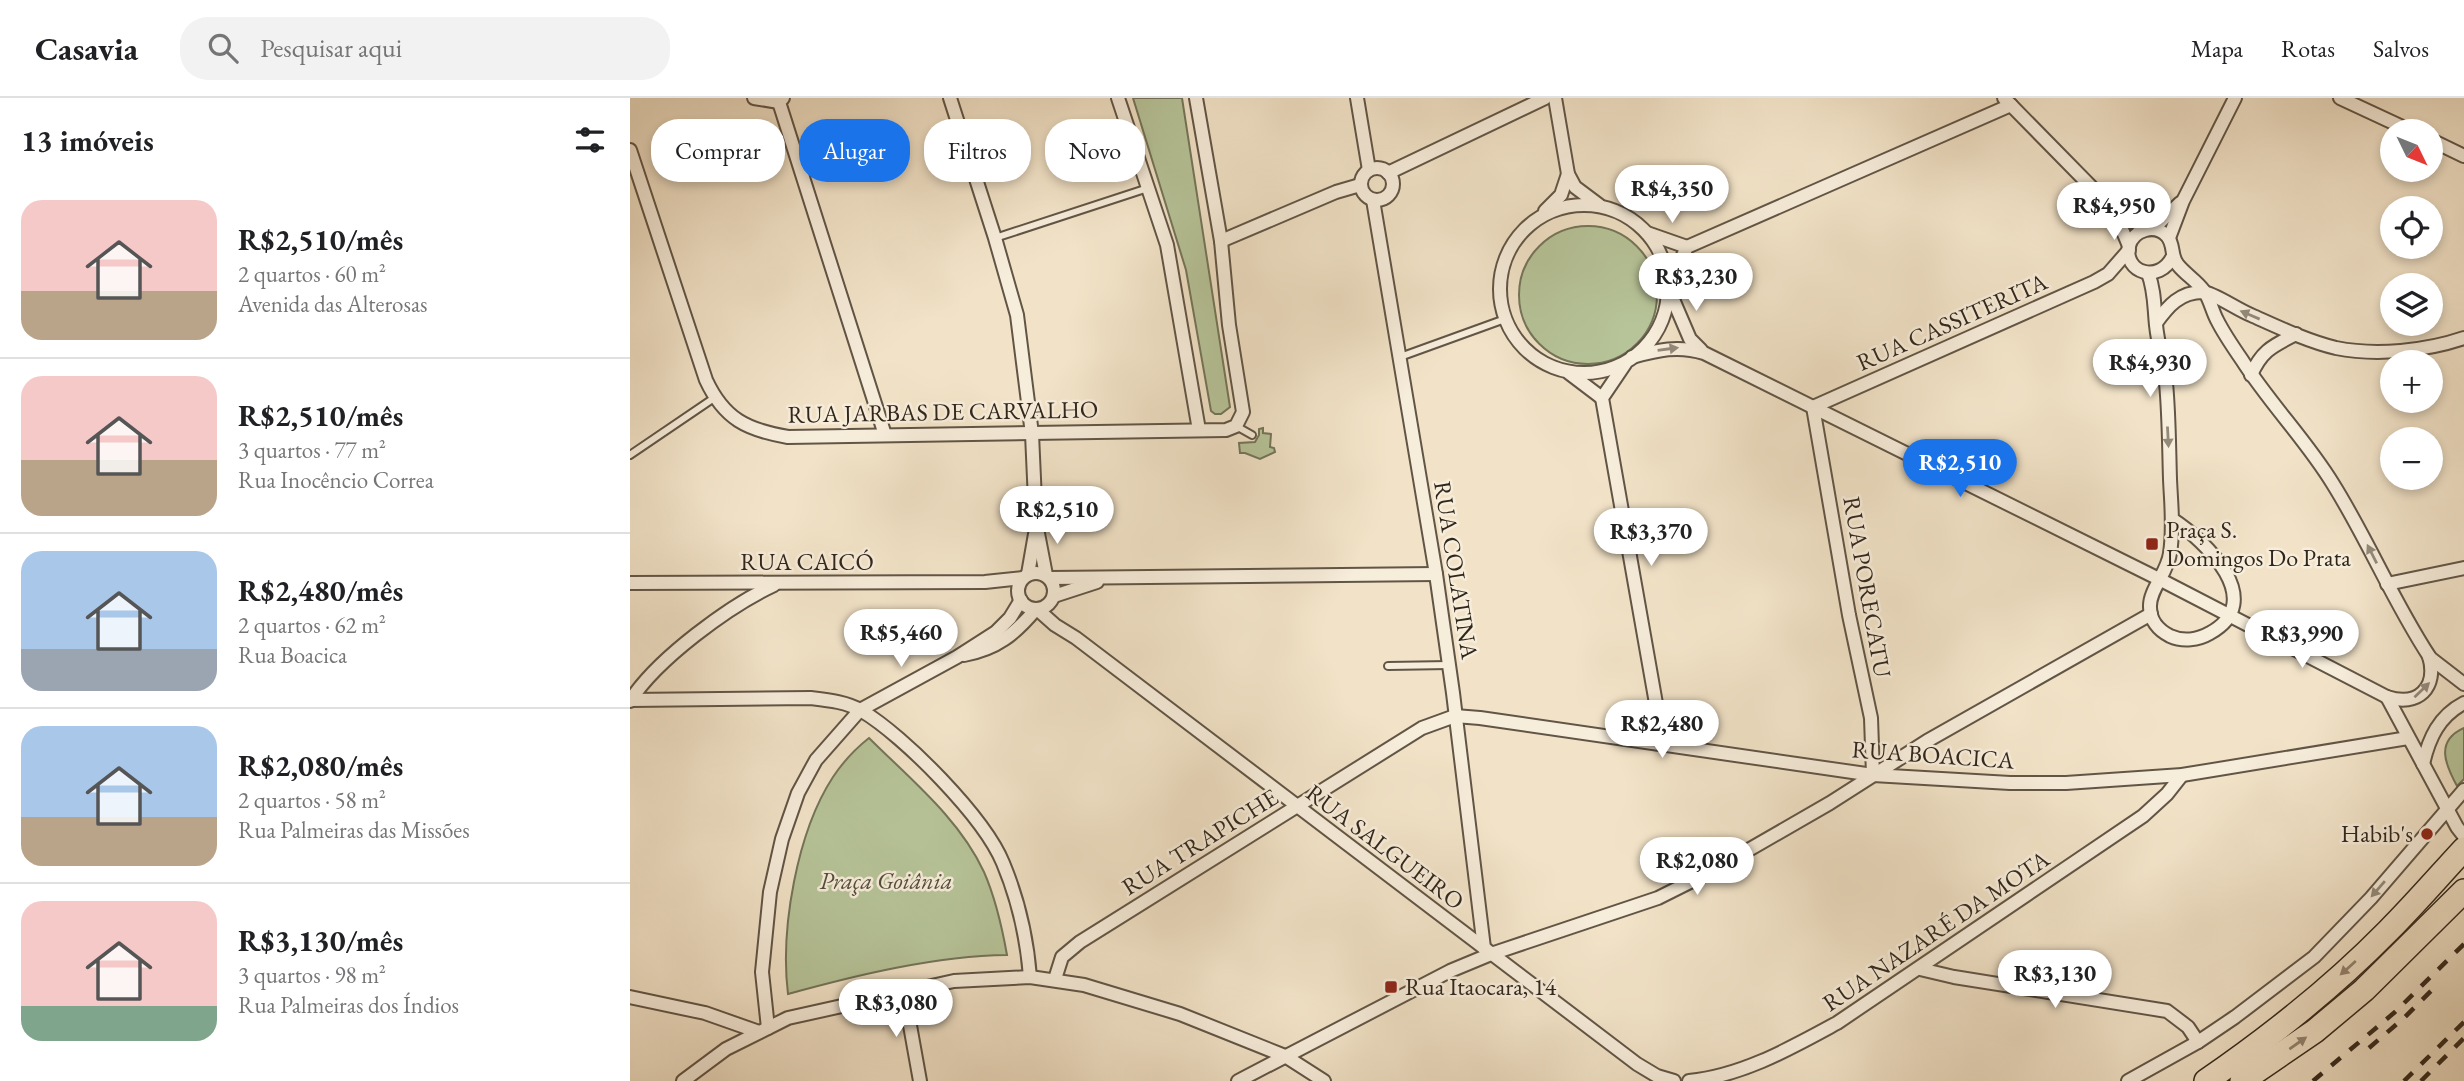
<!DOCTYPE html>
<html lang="pt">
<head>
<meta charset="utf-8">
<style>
  :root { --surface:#fff; --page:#f2f2f2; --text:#202124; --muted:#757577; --line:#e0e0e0; --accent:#1a73e8 }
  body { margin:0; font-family:"EB Garamond",serif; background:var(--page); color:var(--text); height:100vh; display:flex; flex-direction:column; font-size:26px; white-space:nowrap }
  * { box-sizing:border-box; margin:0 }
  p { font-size:23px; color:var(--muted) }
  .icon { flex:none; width:38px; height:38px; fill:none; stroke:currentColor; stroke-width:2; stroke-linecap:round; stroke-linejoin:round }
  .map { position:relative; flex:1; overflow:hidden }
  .panel { display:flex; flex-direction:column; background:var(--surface); width:630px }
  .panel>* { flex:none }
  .banner { position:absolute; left:21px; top:21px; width:665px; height:63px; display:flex; gap:14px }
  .needle { width:46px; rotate:133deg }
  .buttons { position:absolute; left:1750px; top:21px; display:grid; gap:14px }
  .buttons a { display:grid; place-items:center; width:63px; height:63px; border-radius:50%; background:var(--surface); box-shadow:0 4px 10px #0003; font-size:35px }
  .price { position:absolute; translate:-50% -60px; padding:0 16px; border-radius:24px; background:#fff; color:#222; font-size:23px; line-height:46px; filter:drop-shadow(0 2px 4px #0008) }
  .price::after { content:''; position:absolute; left:50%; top:42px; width:21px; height:16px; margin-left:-10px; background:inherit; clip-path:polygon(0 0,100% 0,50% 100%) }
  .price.active { background:var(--accent); color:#fff }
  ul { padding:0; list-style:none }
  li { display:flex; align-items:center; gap:21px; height:175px; padding:0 21px }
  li+li { border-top:2px solid var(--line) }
  li span { display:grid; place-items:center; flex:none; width:196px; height:140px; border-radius:21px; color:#555 }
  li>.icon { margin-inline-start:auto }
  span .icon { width:84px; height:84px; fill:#fffc; stroke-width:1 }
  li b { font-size:30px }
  h2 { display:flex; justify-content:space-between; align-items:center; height:84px; padding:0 21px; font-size:30px }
  .chip { padding:0 24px; border-radius:28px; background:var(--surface); box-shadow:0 4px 10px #0003; font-size:24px; line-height:63px }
  .chip.active { background:var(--accent); color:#fff }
  header { display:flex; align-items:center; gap:42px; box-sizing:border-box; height:98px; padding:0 35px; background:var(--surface); border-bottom:2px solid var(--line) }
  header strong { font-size:33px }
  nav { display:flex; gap:38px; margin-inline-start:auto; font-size:24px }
  .search { width:490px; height:63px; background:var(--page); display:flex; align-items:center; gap:18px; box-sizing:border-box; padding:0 24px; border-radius:28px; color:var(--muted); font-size:26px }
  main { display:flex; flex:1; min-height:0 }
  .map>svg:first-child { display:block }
</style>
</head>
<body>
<header>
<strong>Casavia</strong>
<div class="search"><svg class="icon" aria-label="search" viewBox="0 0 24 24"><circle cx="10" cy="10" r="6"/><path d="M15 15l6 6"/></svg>Pesquisar aqui</div>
<nav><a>Mapa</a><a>Rotas</a><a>Salvos</a></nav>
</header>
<main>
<section class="panel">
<h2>13 imóveis<svg class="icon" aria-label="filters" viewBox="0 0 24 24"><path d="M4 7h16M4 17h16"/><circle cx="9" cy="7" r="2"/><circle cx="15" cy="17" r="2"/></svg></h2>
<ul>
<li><span style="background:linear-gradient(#f6c9c9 65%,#b9a48a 0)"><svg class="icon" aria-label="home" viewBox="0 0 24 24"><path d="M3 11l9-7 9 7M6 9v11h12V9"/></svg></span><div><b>R$2,510/mês</b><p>2 quartos · 60 m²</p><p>Avenida das Alterosas</p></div></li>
<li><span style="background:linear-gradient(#f6c9c9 60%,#b9a48a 0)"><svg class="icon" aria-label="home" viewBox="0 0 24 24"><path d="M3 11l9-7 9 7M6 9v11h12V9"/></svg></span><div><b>R$2,510/mês</b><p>3 quartos · 77 m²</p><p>Rua Inocêncio Correa</p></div></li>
<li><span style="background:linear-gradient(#a9c7e8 70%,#9aa5b1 0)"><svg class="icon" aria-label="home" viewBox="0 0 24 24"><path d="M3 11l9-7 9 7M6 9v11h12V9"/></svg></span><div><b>R$2,480/mês</b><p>2 quartos · 62 m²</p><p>Rua Boacica</p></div></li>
<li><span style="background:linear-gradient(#a9c7e8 65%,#b9a48a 0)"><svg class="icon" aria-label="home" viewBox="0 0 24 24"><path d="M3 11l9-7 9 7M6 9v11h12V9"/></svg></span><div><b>R$2,080/mês</b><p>2 quartos · 58 m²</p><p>Rua Palmeiras das Missões</p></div></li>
<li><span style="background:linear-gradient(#f6c9c9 75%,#7fa58c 0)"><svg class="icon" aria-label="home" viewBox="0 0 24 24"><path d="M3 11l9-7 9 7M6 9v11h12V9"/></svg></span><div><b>R$3,130/mês</b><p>3 quartos · 98 m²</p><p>Rua Palmeiras dos Índios</p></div></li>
</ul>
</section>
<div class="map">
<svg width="1834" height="983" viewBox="0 0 1834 983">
  <rect width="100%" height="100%" fill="#f2e3c8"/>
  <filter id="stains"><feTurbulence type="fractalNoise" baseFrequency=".00286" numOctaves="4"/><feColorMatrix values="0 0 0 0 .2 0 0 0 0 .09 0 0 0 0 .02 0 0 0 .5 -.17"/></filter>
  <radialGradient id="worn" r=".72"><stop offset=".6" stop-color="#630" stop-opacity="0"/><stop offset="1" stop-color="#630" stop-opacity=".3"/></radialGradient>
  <g fill="#b7c499" stroke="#74755a" stroke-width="2">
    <polygon points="503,0 552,0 600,309 591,316 585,316 581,313 556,172"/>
    <circle cx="958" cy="197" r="69"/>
    <polygon points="633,330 633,335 641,336 640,349 644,350 645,354 630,361 615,355 610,355 609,345 625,344 629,337 629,331"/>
    <path d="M 1834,630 L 1834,681 L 1827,688 C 1815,666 1805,643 1834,630 Z"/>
    <path d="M 239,640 C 280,681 329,720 354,774 C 365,799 372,829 377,857 C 305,858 227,877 158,896 C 150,831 167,734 203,679 C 213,664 225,651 239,640 Z"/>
  </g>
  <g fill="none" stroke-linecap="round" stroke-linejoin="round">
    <g stroke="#615546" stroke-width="10">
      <g id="lane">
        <polyline points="365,140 518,90"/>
        <polyline points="770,259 875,221"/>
        <polyline points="606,328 622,337"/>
        <polyline points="0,357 84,300"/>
        <polyline points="758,568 819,567"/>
      </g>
    </g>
    <g stroke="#615546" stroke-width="16">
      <g id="street">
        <polyline points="124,0 149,4"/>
        <polyline points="153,0 149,4 255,337"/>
        <polyline points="320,0 365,140 387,217 402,336 406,425 416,477"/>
        <polyline points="488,0 537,147 569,332"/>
        <polyline points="727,0 739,72"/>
        <polyline points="925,0 938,76 945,89 969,107"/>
        <polyline points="1374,0 1484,112 1517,131"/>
        <polyline points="1710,0 1781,33"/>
        <polyline points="1801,42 1834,58"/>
        <path d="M 0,52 L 76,282 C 94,321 117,332 158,339 L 596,332 L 606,328 L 613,314 L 599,227 L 591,143 L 566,0"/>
        <circle cx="747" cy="86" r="16"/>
        <polyline points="758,75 915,0"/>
        <polyline points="743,102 806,476 823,595 854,850"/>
        <circle cx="954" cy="191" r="84"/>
        <polyline points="1484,112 1499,148"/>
        <polyline points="915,113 931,97 938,76"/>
        <polyline points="1523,131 1550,105"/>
        <polyline points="1017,135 1057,149"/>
        <polyline points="1539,140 1553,103 1605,0"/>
        <polyline points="591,143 706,94 730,87"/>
        <path d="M 1518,175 C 1525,193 1524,209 1526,227 C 1528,247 1534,266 1536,285 C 1539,316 1539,349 1540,381 C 1541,405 1544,430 1540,455 C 1538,474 1519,492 1520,509 C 1520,522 1528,532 1540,538 C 1553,544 1568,542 1580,535 C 1638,503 1576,443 1542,421"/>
        <polyline points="1039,187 1057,149 1381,7"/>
        <polyline points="1039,192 1060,241 1071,252"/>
        <path d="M 1526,225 C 1538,208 1550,194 1573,194 C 1584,195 1608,212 1621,217 C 1648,229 1677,243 1706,250 C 1746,258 1796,253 1834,240"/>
        <path d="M 1002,259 C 1028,252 1048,247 1074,255 L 1531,482 L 1757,599 C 1788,609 1808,590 1799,558 C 1763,503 1738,442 1703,386 C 1677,343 1640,306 1612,262 C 1603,249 1594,236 1587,222 C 1582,213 1580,201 1574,193 C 1567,183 1555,176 1548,167 C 1540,158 1545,147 1537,138 C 1525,125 1503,132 1499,148 C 1493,174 1529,187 1543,158"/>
        <polyline points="995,266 972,300 1033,645"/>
        <polyline points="939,275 972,300"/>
        <path d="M 1621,277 C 1632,252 1643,248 1666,236"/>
        <circle cx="406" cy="493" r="18"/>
        <polyline points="398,476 405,436"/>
        <polyline points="420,480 806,476"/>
        <polyline points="0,485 355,484 393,480"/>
        <polyline points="1757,486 1834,470"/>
        <polyline points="424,498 467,484"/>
        <polyline points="407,511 425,527 446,540 1007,966 1027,978 1044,983"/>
        <path d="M 334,557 C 367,551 385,536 406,511"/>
        <polyline points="1799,559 1834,586"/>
        <polyline points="1757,599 1827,729 1834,738"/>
        <path d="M 1,602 L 181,600 C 198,602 217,604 232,613 C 274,638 354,719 373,765 C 388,801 397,840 400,879"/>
        <path d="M 0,603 C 27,561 99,508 144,487"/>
        <path d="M 1793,666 C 1799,640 1809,618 1834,605"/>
        <polyline points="1243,677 1241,620 1219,517 1183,309 1464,184 1478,176 1499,152"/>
        <polyline points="1290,871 1324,879 1537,913 1558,929 1568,944"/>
        <polyline points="425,881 432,859 450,844 792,630 825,618 850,620 1243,677 1380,685 1436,685 1552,677 1778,640"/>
        <polyline points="274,894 290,983"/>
        <polyline points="0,899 75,915 129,934"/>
        <polyline points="138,930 132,874 140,794 152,741 168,695 186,662 230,612 327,559 366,534 380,520 391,502"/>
        <polyline points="53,983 96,951 158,920 324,883 400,879 454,887 550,916 655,958 694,983"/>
        <polyline points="608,983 820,873 861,856 1028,800 1082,773 1200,705 1297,643 1521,516"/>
        <path d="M 1059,983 C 1112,978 1161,950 1207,925 L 1513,718 L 1537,696 L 1552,677"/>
        <polyline points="1498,983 1568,944 1605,919 1684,859 1741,800 1834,692"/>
      </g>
    </g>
    <g stroke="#31261b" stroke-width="26">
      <g id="highway">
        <path d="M 1576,983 C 1640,939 1703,889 1758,833 C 1784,807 1809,778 1834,751"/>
        <polyline points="1612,983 1685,933 1734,892 1834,793"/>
      </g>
    </g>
    <use href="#lane" stroke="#f7eddb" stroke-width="6"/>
    <use href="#street" stroke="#f7eddb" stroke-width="12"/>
    <use href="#highway" stroke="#f2e3c8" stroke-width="23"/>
    <g stroke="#31261b" stroke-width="4.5" stroke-dasharray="12 12" stroke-linecap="butt">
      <polyline points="1739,950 1775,919 1806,888"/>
      <polyline points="1683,983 1765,914 1834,846"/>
      <polyline points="1774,983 1834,924"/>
      <polyline points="1791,983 1834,940"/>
    </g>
  </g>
  <defs><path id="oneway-solid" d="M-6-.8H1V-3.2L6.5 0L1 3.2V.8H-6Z" transform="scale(1.75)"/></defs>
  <g fill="#948a7b">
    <use href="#oneway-solid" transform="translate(1620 217) rotate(-157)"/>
    <use href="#oneway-solid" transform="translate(1038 251) rotate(-8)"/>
    <use href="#oneway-solid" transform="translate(1538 339) rotate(87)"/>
    <use href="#oneway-solid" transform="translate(1742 456) rotate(-117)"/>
    <use href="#oneway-solid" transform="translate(1792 592) rotate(-44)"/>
    <use href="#oneway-solid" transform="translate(1748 791) rotate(131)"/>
  </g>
  <g fill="#928472">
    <use href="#oneway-solid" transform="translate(1718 870) rotate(138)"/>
    <use href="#oneway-solid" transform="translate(1668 945) rotate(-35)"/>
  </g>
  <g fill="#8f2418" stroke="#f7eddb" stroke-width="2.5">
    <rect x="1515" y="439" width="14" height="14" rx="3.5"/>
    <circle cx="1797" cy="736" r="7"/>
    <rect x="754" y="882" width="14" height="14" rx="3.5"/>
  </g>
  <g text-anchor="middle" stroke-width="5" stroke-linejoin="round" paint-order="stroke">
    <g font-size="24" fill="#31261b" stroke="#f7eddb">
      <text transform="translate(1322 224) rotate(-24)" y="8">RUA CASSITERITA</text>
      <text transform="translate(313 314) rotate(-1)" y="8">RUA JARBAS DE CARVALHO</text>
      <text x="177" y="472">RUA CAICÓ</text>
      <text transform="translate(826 472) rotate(81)" y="8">RUA COLATINA</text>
      <text transform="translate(1237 489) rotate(80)" y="8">RUA PORECATU</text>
      <text transform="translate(1303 657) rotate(4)" y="8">RUA BOACICA</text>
      <text transform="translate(570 744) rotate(-32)" y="8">RUA TRAPICHE</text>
      <text transform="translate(755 749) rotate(37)" y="8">RUA SALGUEIRO</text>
      <text transform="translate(1306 833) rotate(-34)" y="8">RUA NAZARÉ DA MOTA</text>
    </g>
    <g font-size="24" fill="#31261b" stroke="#f7eddb" text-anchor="start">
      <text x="1536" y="440">Praça S.<tspan x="1536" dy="28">Domingos Do Prata</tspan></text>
      <text x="1783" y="744" text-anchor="end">Habib's</text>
      <text x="775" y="897">Rua Itaocara, 14</text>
    </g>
    <g font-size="24" font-style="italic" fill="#524e3a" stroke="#f7eddb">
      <text x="256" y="791">Praça Goiânia</text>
    </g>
  </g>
  <rect width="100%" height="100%" filter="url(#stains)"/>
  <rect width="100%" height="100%" fill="url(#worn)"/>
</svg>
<div class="buttons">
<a><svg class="needle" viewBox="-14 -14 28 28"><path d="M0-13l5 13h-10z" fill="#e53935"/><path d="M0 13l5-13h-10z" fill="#757577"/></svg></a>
<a><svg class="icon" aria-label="locate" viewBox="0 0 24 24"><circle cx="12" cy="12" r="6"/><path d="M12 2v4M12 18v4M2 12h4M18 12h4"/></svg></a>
<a><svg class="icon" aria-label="layers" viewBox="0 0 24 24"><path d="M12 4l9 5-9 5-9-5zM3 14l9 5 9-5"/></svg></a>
<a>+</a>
<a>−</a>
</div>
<b class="price" style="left:1042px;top:127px">R$4,350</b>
<b class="price" style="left:1484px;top:144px">R$4,950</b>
<b class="price" style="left:1066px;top:215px">R$3,230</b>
<b class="price" style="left:1520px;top:301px">R$4,930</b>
<b class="price active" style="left:1330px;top:401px">R$2,510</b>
<b class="price" style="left:427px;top:448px">R$2,510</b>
<b class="price" style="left:1021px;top:470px">R$3,370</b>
<b class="price" style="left:271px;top:571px">R$5,460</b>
<b class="price" style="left:1672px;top:572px">R$3,990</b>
<b class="price" style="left:1032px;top:662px">R$2,480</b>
<b class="price" style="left:1067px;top:799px">R$2,080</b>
<b class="price" style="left:1425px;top:912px">R$3,130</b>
<b class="price" style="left:266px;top:941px">R$3,080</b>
<div class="banner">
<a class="chip">Comprar</a>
<a class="chip active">Alugar</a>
<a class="chip">Filtros</a>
<a class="chip">Novo</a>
</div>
</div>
</main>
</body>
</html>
